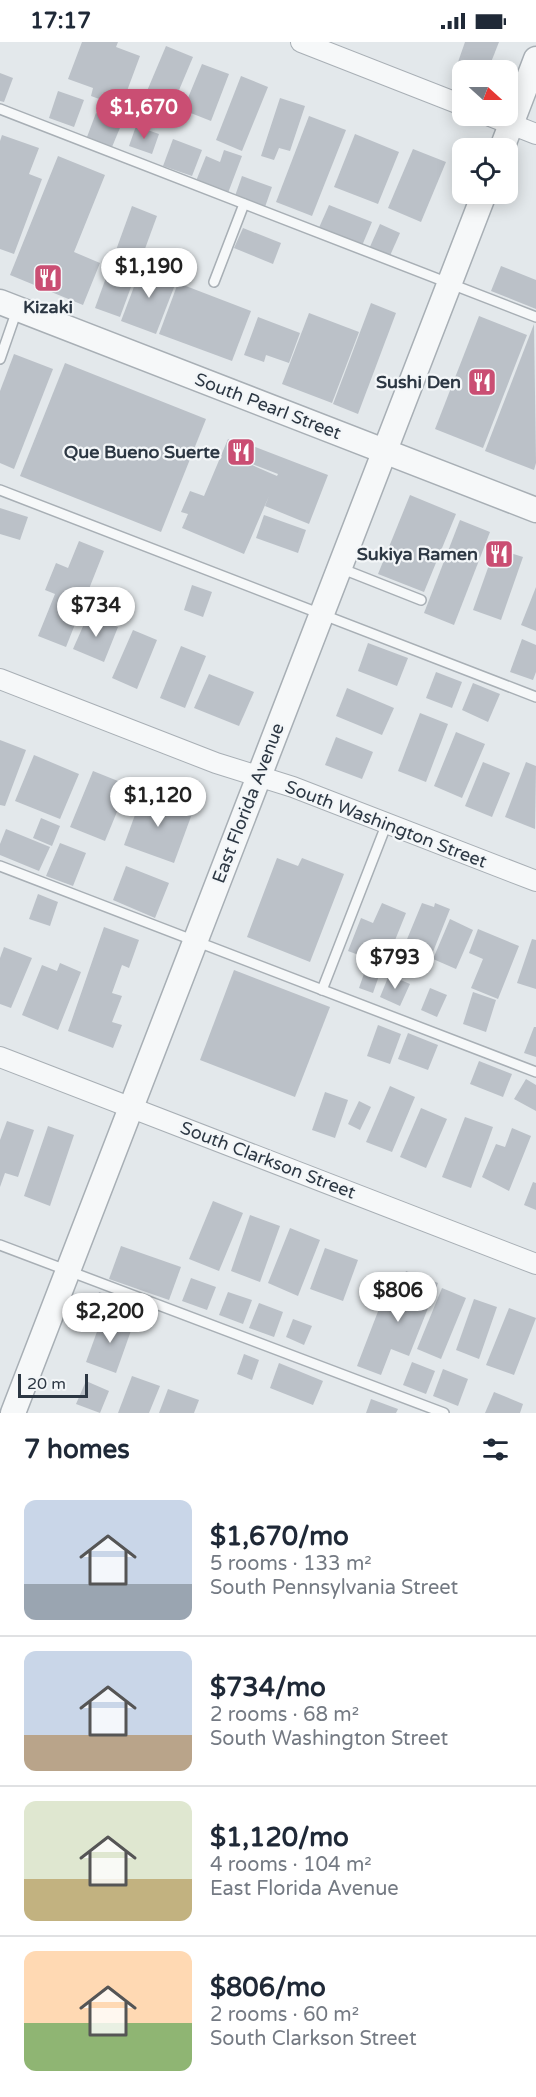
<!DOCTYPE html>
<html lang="en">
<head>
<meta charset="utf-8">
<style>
  :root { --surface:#fff; --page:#f6f6f7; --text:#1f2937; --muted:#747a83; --line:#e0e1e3; --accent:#ca4e73 }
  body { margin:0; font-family:"Varela Round",sans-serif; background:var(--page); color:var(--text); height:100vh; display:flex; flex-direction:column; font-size:22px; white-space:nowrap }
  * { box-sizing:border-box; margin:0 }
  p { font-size:20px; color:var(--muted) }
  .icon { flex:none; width:33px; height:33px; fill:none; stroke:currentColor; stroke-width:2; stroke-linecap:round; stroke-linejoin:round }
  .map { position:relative; height:1371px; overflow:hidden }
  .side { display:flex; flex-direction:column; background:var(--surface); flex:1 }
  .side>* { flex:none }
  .needle { width:39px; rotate:111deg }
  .fabs { position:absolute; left:452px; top:18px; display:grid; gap:12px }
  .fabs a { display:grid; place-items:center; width:66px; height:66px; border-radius:12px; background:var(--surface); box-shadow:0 3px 15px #0003; font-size:30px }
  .scale { position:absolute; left:18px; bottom:15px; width:70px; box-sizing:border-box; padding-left:6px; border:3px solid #2c3743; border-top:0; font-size:16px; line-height:21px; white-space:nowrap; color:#2c3743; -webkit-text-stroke:4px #f3f6f8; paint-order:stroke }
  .price { position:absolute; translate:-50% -51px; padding:0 14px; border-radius:21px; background:#fff; color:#222; font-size:20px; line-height:39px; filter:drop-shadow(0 2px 3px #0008) }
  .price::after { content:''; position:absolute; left:50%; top:36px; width:18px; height:14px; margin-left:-9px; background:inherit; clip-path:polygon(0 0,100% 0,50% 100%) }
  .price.current { background:var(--accent); color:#fff }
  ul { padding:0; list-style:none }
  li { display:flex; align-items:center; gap:18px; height:150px; padding:0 24px }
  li+li { border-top:2px solid var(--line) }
  li span { display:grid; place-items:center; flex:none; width:168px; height:120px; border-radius:12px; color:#555 }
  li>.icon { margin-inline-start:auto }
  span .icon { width:72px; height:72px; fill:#fffc; stroke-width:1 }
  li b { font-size:26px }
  h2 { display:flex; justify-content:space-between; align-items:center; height:72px; padding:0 24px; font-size:26px }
  .status { display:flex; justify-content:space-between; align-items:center; height:42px; padding:0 30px; background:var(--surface); direction:ltr }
  .status svg { height:16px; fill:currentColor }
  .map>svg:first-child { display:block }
</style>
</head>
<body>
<div class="status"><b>17:17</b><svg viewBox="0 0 49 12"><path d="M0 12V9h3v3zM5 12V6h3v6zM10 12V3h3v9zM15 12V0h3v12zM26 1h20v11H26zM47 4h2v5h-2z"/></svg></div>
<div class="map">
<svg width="536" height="1371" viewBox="0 0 536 1371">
  <rect width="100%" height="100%" fill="#e3e8eb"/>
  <g fill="#bbc1c8">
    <polygon points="82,0 118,0 116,5 140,14 121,65 91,54 93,46 68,37"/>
    <polygon points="465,0 499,0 488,28 481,28 458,20"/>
    <polygon points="166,4 193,15 174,60 147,49"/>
    <polygon points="202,22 229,32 211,79 183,68"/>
    <polygon points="0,31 13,36 4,60 0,59"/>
    <polygon points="241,34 268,45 242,109 216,98"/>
    <polygon points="58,49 84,58 74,85 49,76"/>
    <polygon points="280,56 305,64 290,109 279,106 274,118 261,114"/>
    <polygon points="96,71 122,81 112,105 87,95"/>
    <polygon points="309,74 346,88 312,174 276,160"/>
    <polygon points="136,84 159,92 152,112 129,104"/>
    <polygon points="355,92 399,110 378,162 334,145"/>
    <polygon points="2,93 39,106 29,132 42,137 14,212 0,207 0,99"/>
    <polygon points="173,97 202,108 192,134 163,124"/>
    <polygon points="413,107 446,120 421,180 388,166"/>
    <polygon points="224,108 242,114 228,151 196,139 206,114 220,120"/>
    <polygon points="58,114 105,133 74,210 100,221 83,263 10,233"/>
    <polygon points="242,134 272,145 265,165 235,154"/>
    <polygon points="329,163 372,180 361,206 318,188"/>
    <polygon points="132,164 157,174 120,275 95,266"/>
    <polygon points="380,182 400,191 389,216 369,207"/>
    <polygon points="243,186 281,201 273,222 234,206"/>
    <polygon points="143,221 178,235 156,292 121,279"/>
    <polygon points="501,224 536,238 536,267 491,249"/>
    <polygon points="178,241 251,269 232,319 159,292"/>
    <polygon points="371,261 396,271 358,372 333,362"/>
    <polygon points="309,271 359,290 332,361 282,342"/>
    <polygon points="479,274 527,293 483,406 435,387"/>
    <polygon points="258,275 300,291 289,321 266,313 264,320 244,313"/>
    <polygon points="534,282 536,421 534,428 485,409"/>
    <polygon points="14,312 53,327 14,427 0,421 0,349"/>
    <polygon points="65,321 206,377 161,490 20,434"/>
    <polygon points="228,397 251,407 245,420 277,434 278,432 247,420 253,404 328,433 309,482 265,464 269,454 244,512 182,486 188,472 181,470 190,449 204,454"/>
    <polygon points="410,453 456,472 424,550 378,532"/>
    <polygon points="0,466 28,475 20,498 0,492"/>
    <polygon points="264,473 306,488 298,511 256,496"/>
    <polygon points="460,478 490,490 454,583 424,571"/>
    <polygon points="79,499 104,509 66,605 38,594 55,552 45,548 56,521 68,526"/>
    <polygon points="495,506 523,515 501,578 473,568"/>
    <polygon points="192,543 212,550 203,575 184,568"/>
    <polygon points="536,545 536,589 521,583"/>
    <polygon points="88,573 118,585 104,620 73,607"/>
    <polygon points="133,588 157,598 137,647 112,636"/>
    <polygon points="522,597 536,603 536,630 533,638 510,630"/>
    <polygon points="368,601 408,616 397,644 358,629"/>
    <polygon points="181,604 206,614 185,666 160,656"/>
    <polygon points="436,630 462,640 452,666 426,656"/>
    <polygon points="209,632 254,650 239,684 194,666"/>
    <polygon points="473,641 500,652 488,680 462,668"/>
    <polygon points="347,646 394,666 382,693 336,674"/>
    <polygon points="420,671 448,682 426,740 398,729"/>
    <polygon points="456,690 485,702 462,756 434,744"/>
    <polygon points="336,695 373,710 362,737 325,723"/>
    <polygon points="0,698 26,708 5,764 0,763"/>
    <polygon points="34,713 79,732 60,777 15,759"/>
    <polygon points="483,720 510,731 492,775 465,764"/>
    <polygon points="526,720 536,724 535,787 505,775"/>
    <polygon points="93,729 128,743 105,799 70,785"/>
    <polygon points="143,751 193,769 174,821 124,803"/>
    <polygon points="41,776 60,784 52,804 33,796"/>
    <polygon points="6,787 50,805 39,829 0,813 0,802"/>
    <polygon points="60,801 86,811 73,844 46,834"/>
    <polygon points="277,816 298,824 302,816 344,832 310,920 247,895"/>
    <polygon points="126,824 169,841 155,876 113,858"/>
    <polygon points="38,852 58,860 50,884 29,877"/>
    <polygon points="382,861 406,871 385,923 348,909 361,876 373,881"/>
    <polygon points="422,861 434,865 435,861 450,867 425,930 398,919"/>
    <polygon points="450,877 473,888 456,927 433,917"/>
    <polygon points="104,885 139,898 129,926 122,923 112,951 122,954 112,980 122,983 113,1006 68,989"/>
    <polygon points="478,887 519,904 498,957 471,946 483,917 469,911"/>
    <polygon points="532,897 536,898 536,947 517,941"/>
    <polygon points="4,905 32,916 11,966 0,962 0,916"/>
    <polygon points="60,921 81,930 58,988 22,973 42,923 57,929"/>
    <polygon points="367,923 381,928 373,951 359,946"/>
    <polygon points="234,928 330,965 295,1055 200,1018"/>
    <polygon points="389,933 410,942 400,964 380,955"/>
    <polygon points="430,946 447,953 437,975 421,968"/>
    <polygon points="473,950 496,958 486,990 463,982"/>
    <polygon points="378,983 401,992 390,1022 367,1014"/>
    <polygon points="534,985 536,985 536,1015 524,1011"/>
    <polygon points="408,991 438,1003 428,1028 398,1017"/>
    <polygon points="479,1019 512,1032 503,1055 470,1042"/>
    <polygon points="526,1037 536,1043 536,1069 514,1057"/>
    <polygon points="390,1044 415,1055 392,1110 366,1100"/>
    <polygon points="325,1050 348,1058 335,1096 312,1088"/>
    <polygon points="359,1059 371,1065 360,1088 348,1082"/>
    <polygon points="421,1066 447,1077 426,1126 400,1115"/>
    <polygon points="465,1075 493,1085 471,1146 442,1135"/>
    <polygon points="7,1079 34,1088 18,1135 5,1131 0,1145 0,1098"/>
    <polygon points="48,1084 74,1093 50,1164 24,1154"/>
    <polygon points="512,1086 531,1094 509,1149 482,1135 496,1102 505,1105"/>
    <polygon points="533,1140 536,1141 536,1168 524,1163"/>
    <polygon points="213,1159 243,1171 219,1229 189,1217"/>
    <polygon points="250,1173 280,1184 260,1240 231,1229"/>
    <polygon points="290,1186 320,1198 298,1254 268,1241"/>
    <polygon points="121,1204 181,1225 169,1258 109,1237"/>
    <polygon points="325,1206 358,1218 343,1259 310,1247"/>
    <polygon points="406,1229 438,1241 409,1314 391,1307 381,1333 357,1324 382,1259 392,1264"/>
    <polygon points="191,1236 216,1245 207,1268 182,1259"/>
    <polygon points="442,1246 466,1256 441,1317 417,1307"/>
    <polygon points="99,1250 125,1259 118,1277 93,1268"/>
    <polygon points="228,1250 252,1258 243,1282 219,1273"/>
    <polygon points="474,1257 497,1265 479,1317 456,1308"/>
    <polygon points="259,1261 283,1270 274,1295 249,1286"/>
    <polygon points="509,1266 536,1276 514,1333 486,1323"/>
    <polygon points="103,1273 133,1283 116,1331 86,1320"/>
    <polygon points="293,1277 312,1284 304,1303 286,1295"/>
    <polygon points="244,1312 259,1318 252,1338 237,1332"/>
    <polygon points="412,1320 435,1329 426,1352 403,1343"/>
    <polygon points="279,1321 323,1339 313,1363 270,1346"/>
    <polygon points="443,1327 468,1337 458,1364 433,1354"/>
    <polygon points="132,1334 160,1344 149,1371 118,1371"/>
    <polygon points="86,1339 109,1349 100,1371 76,1362"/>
    <polygon points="168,1347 199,1358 194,1371 159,1371"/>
    <polygon points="494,1350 523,1362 520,1371 485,1371"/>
    <polygon points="371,1357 398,1367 396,1371 366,1371"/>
  </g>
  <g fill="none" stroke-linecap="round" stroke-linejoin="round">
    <g stroke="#a8afb5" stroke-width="12">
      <g id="service">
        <polyline points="0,67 536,275"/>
        <polyline points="214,240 244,162"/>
        <polyline points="0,317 17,268"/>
        <polyline points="0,448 536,655"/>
        <polyline points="340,526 421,558"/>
        <polyline points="0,824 536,1030"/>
        <polyline points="322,948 387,781"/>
        <polyline points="0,1203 444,1371"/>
      </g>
    </g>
    <g stroke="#a8afb5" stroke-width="22">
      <g id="minor">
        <polyline points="301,0 462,63"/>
        <polyline points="490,74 536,92"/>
        <polyline points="0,637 216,721 293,745 536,839"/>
        <polyline points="0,1015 536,1222"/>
      </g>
    </g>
    <g stroke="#a8afb5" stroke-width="27">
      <g id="tertiary">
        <polyline points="502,106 536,17"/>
        <polyline points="0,260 536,468"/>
        <polyline points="13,1371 484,152"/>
      </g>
    </g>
    <use href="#service" stroke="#f6f8f9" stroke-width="9"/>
    <use href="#minor" stroke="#f6f8f9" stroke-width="20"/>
    <use href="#tertiary" stroke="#f6f8f9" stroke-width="24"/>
  </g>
  <defs>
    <g id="restaurant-square" transform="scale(1.5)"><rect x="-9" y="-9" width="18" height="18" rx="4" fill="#ca4e73" stroke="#f3f6f8"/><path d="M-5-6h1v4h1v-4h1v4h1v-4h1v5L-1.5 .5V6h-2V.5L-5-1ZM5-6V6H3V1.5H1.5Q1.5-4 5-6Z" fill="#fff"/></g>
  </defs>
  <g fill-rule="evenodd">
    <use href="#restaurant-square" x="48" y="236"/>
    <use href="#restaurant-square" x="482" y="340"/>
    <use href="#restaurant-square" x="241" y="410"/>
    <use href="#restaurant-square" x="499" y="512"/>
  </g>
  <g text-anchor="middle" stroke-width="4.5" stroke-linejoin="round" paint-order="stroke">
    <g font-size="18" font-weight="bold" fill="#2c3743" stroke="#f3f6f8" text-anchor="end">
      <text x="48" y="271" text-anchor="middle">Kizaki</text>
      <text x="461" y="346">Sushi Den</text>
      <text x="220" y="416">Que Bueno Suerte</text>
      <text x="478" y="518">Sukiya Ramen</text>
    </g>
    <g font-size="18" fill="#2c3743" stroke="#f3f6f8">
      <text transform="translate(268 364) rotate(21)" y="6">South Pearl Street</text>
      <text transform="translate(248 761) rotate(-69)" y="6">East Florida Avenue</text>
      <text transform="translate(386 782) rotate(21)" y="6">South Washington Street</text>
      <text transform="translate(268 1118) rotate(21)" y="6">South Clarkson Street</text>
    </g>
  </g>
</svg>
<div class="fabs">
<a><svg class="needle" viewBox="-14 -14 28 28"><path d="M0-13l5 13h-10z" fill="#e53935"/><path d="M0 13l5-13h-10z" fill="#747a83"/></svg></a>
<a><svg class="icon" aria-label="locate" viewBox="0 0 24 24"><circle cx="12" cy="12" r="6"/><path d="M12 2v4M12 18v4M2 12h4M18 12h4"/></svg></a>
</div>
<div class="scale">20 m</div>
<b class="price current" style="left:144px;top:98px">$1,670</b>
<b class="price" style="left:149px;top:257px">$1,190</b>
<b class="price" style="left:96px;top:596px">$734</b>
<b class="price" style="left:158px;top:786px">$1,120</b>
<b class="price" style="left:395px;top:948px">$793</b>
<b class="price" style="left:398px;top:1281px">$806</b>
<b class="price" style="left:110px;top:1302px">$2,200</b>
</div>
<section class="side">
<h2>7 homes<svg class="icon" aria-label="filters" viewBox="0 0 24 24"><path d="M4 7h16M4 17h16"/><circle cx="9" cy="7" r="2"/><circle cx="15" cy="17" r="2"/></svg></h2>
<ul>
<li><span style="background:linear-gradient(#c9d6e8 70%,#9aa5b1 0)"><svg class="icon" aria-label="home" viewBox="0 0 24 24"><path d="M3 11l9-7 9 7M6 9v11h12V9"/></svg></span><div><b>$1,670/mo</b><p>5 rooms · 133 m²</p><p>South Pennsylvania Street</p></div></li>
<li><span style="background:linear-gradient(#c9d6e8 70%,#b9a48a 0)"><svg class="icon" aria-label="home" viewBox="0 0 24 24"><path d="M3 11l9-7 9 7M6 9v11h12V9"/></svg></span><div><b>$734/mo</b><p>2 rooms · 68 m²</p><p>South Washington Street</p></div></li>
<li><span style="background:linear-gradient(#dfe7d0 65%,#c2b280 0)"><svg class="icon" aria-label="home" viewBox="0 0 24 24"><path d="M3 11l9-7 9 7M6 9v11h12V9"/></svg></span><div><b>$1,120/mo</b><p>4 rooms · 104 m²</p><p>East Florida Avenue</p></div></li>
<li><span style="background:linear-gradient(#ffd9b3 60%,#8fb573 0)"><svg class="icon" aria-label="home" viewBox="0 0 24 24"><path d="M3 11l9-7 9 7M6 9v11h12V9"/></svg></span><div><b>$806/mo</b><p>2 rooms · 60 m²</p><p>South Clarkson Street</p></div></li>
</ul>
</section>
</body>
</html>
